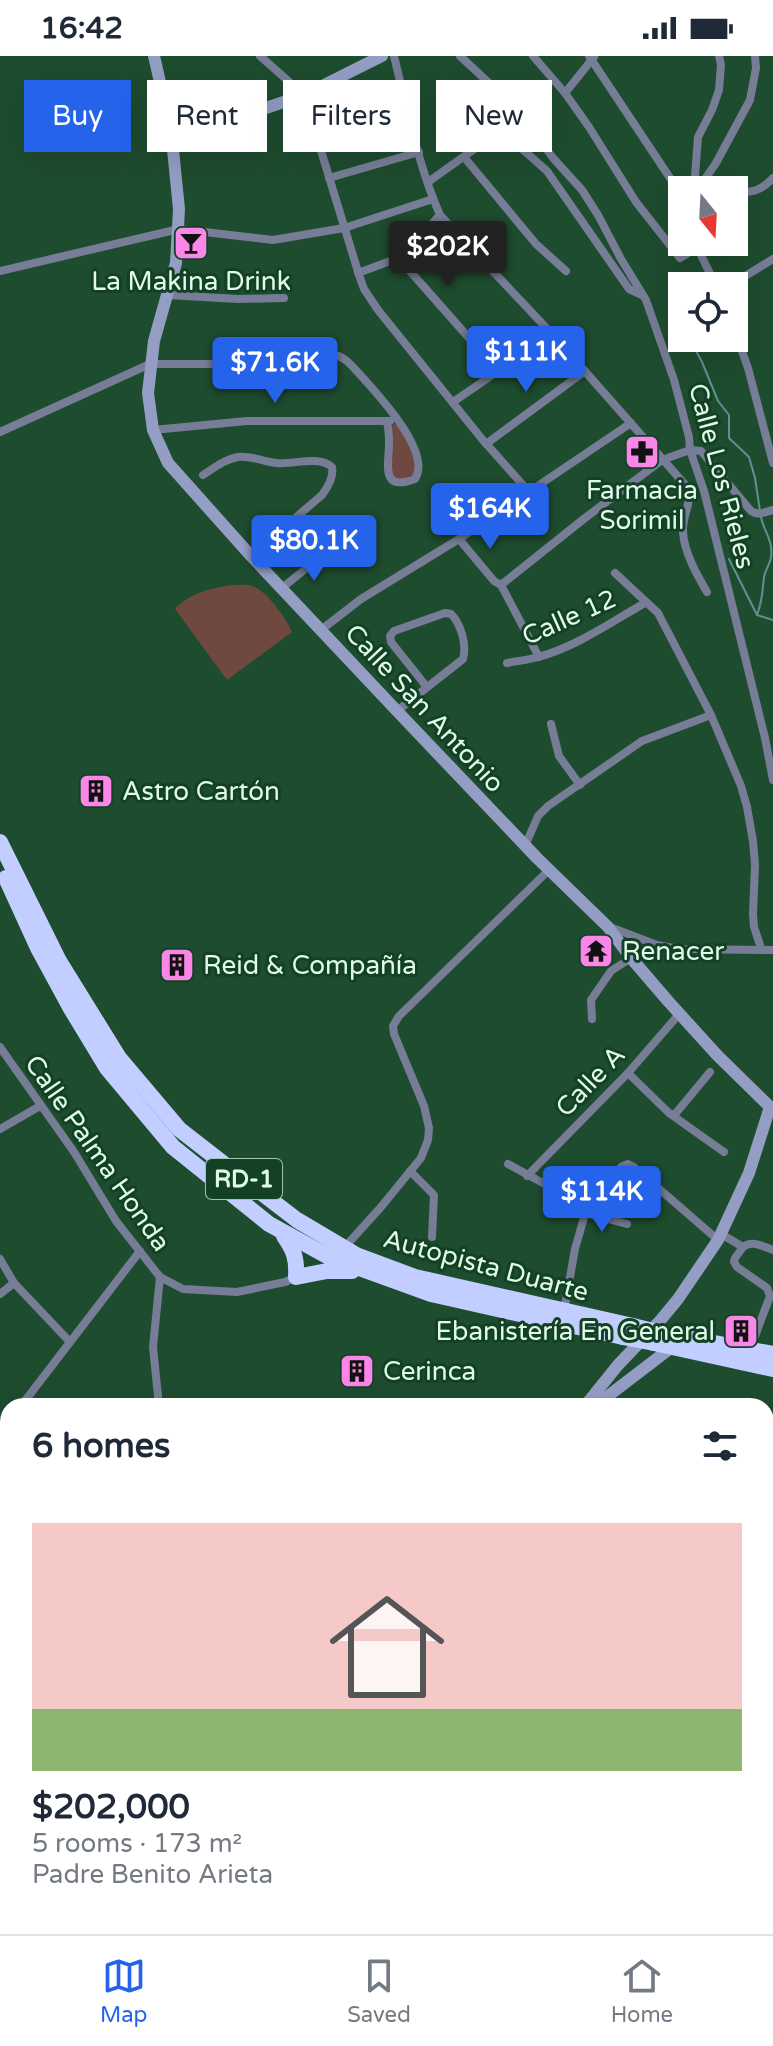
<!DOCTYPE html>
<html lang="en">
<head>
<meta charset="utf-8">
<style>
  :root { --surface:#fff; --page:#f6f6f7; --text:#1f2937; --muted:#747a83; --line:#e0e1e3; --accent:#2563eb }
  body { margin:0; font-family:"Varela Round",sans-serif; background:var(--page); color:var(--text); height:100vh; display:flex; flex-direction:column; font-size:30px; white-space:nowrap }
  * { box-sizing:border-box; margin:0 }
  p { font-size:26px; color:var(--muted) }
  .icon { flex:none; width:44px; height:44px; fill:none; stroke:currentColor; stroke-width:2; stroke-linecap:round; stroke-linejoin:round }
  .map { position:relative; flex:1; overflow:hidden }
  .sheet { position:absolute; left:0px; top:1342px; width:774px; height:536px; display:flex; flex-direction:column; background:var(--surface); border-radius:24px 24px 0 0; box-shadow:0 8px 32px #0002 }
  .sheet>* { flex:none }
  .hud { position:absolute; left:24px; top:24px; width:726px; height:72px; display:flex; gap:16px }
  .needle { width:52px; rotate:162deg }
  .controls { position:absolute; left:668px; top:120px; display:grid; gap:16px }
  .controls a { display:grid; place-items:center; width:80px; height:80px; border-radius:0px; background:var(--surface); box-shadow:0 8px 32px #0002; font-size:40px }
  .price { position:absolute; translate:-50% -68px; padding:0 18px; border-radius:8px; background:var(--accent); color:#fff; font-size:26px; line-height:52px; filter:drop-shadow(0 2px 4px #0008) }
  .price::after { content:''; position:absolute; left:50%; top:48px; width:24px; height:18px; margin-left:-12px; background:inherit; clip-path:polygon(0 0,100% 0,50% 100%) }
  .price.active { background:#222; color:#fff }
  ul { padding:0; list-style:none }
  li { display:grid; align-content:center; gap:16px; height:424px; padding:0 32px }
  li span { display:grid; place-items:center; height:248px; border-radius:0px; color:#555 }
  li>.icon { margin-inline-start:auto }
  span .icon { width:144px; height:144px; fill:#fffc; stroke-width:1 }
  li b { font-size:34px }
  h2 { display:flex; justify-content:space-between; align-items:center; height:96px; padding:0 32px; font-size:34px }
  .tag { padding:0 28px; border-radius:0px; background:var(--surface); box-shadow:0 8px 32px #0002; font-size:28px; line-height:72px }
  .tag.active { background:var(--accent); color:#fff }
  .status { display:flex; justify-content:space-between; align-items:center; height:56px; padding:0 40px; background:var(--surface); direction:ltr }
  .status svg { height:22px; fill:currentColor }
  .menu { display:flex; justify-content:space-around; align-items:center; height:112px; border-top:2px solid var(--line); background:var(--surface); font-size:22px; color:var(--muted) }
  .menu a { display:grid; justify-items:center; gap:4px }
  .menu .active { color:var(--accent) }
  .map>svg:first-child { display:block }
</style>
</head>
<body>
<div class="status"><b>16:42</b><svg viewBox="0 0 49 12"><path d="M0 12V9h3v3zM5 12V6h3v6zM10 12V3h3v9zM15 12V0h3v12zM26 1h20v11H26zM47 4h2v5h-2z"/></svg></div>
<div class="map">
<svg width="773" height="1878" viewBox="0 0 773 1878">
  <rect width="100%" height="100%" fill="#1e4c2f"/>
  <g fill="#6f483f">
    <polygon points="396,368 399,369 416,404 415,419 399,424 392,421 390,373 392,369"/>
    <path d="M 232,529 C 238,529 247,528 252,530 C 268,536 285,561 292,576 L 227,624 L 175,553 C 189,537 212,532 232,529 Z"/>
  </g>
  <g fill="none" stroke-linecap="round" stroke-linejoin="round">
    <g stroke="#5c9296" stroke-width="2">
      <polyline points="689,282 702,306 718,345 729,359 729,382 749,401 755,422 760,455"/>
      <polyline points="729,503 757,559 773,564"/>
      <path d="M 757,559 C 763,543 762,536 764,521 C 766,510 773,507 771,491 C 770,481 763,472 761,461"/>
    </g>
    <g stroke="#777d96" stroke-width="8">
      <polyline points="260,0 304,39 359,219 364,233 378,254 482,383 530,437"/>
      <path d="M 394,0 C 407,53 418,109 440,159 L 552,278 L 688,432 C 692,448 682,460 683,476 C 684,496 697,519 707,536"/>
      <polyline points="460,0 517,53 553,102 582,134 598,159 621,203 646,244 674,324 689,381 690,394 704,435 765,682 773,724"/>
      <polyline points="533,0 565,37 589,71 636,146 680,202 698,191"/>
      <polyline points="589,0 678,134 682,135"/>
      <polyline points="565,37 594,1"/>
      <polyline points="316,78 407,53"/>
      <polyline points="464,101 536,188 566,215"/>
      <polyline points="329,122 419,96"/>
      <polyline points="428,126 497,77 504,77 547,115 629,233 642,239"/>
      <polyline points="699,132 716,107 750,44 756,12 755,0"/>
      <polyline points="694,133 698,81 712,54 719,34 721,9 719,0"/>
      <polyline points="694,133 699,132 710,134"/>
      <path d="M 734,137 C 752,136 760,136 773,122"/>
      <polyline points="440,159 401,201 402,206 469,282"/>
      <polyline points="697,187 700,197 716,230"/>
      <polyline points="0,215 179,173 273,184 344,172 433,143"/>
      <polyline points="358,217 401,201"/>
      <polyline points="729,230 773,203"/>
      <polyline points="168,239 238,243 284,242"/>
      <polyline points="734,273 748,312 773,407"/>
      <polyline points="453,346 552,278"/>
      <polyline points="153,374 247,365 390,365"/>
      <path d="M 0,376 L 150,308 L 259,308 L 330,298 C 346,299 354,313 364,323 C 381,342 432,397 415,423 C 378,437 390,405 389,384 C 389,378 388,371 387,365"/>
      <polyline points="486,388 585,315"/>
      <path d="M 203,419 C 214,412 225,403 238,401 C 250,399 264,406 276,407 C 294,409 317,399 332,411 C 334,421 328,431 322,439 L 251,500"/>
      <polyline points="459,483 494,525 501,529 539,601"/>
      <polyline points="615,517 658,557 711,659 741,730 747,751 753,785 755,809 753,858 754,871 761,892"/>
      <path d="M 501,529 L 585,462 L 662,404 L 690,394 L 701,395 L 751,455 C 758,460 765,456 773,454"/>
      <polyline points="282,532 325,497"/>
      <polyline points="321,574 361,543 459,483 631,367"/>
      <path d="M 507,607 C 517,605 528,604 538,601 C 576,591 611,566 645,547"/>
      <path d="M 397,655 L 463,603 C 467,589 461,568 451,558 L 445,557 L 394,575 L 390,580 L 391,586 L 426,630"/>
      <polyline points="551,668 559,700 580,729"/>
      <polyline points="525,790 538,760 548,750 642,685 711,659"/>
      <polyline points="610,871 657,889 679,893 773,894"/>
      <polyline points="592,963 591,944 611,915 631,902"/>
      <polyline points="0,991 74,1096 116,1165 160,1221 183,1233 237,1236 285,1226 298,1220"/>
      <polyline points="628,1017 669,1057 724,1096"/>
      <polyline points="673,1058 676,1057 710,1016"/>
      <polyline points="0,1073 40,1050"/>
      <polyline points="508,1108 587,1151"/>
      <polyline points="410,1115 434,1139 432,1181"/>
      <polyline points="527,1120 628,1017 680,957"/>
      <polyline points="585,1157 627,1168"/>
      <polyline points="721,1178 743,1191 735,1202 734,1206 737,1211 767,1232 770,1240 755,1280"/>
      <path d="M 743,1191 C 753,1184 762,1190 773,1194"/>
      <polyline points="344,1192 381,1151 421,1102 428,1084 429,1072 424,1050 394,978 393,970 399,960 549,814"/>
      <polyline points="0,1203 14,1227 70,1286"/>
      <polyline points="0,1238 14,1227"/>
      <polyline points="564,1255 575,1193 587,1151 621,1111 628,1108 634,1111 718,1184"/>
      <polyline points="21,1350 140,1195"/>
      <polyline points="159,1350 153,1291 160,1221"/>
      <polyline points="0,1377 8,1366"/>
      <polyline points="766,1421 773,1422"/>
      <polyline points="766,1525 773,1526"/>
      <polyline points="766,1576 773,1568"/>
      <polyline points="766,1594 773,1599"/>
      <polyline points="766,1626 773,1631"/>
      <polyline points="3,1652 8,1663"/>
      <polyline points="766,1675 773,1675"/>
      <polyline points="0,1762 8,1744"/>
      <polyline points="769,1835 773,1839"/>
      <polyline points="766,1863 773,1857"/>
      <polyline points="35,1878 37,1870"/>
      <polyline points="413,1878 416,1870"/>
      <polyline points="463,1878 466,1870"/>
      <polyline points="521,1878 524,1870"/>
    </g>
    <g stroke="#949ec5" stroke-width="12">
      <polyline points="154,0 171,74 179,153 176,207 154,285 148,337 153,374 168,407 251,500 397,655 537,802 608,871 631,902 668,945 717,999 770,1051 749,1117 718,1184 678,1243 659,1266 618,1309 585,1350"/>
      <polyline points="172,84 304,39 382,0"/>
      <polyline points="595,1350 672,1291"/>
      <polyline points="0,1604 8,1601"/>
    </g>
    <g stroke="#c2ceff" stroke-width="16">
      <polyline points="0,786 59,905 119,1002 179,1073 224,1108 297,1164 356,1199 415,1221 633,1270"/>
      <polyline points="6,822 38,892 70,951 107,1012 173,1091 269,1168 329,1201 431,1238 623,1281"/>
      <path d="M 284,1180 C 294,1194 297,1203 296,1221 L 327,1215 L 352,1215"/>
      <polyline points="661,1277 773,1298"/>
      <polyline points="654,1287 773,1313"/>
    </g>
    <g stroke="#c2ceff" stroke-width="16">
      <polyline points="633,1270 661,1277"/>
      <polyline points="623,1281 654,1287"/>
    </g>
  </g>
  <defs>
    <g id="bar-square" transform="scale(1.8)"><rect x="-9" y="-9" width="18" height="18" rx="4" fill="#fa87e7" stroke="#124125"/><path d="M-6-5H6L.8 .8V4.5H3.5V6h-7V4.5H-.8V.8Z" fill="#111"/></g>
    <g id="pharmacy-square" transform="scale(1.8)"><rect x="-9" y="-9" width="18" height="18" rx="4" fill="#fa87e7" stroke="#124125"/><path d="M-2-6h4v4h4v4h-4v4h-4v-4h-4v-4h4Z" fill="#111"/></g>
    <g id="building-square" transform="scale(1.8)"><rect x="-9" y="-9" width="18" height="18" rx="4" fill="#fa87e7" stroke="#124125"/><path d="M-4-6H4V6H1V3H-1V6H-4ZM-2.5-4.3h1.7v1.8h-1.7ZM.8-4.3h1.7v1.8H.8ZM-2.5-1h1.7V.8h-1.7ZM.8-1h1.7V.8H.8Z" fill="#111"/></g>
    <g id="temple-square" transform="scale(1.8)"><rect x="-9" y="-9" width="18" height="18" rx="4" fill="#fa87e7" stroke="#124125"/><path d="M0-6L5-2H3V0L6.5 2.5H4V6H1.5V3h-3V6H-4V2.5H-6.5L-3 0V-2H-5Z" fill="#111"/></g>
  </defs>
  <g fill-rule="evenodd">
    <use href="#bar-square" x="191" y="187"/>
    <use href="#pharmacy-square" x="642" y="396"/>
    <use href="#building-square" x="96" y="735"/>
    <use href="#temple-square" x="596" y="895"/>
    <use href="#building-square" x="177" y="909"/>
    <use href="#building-square" x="741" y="1275"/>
    <use href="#building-square" x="357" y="1315"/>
  </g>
  <g text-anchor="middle" stroke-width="6" stroke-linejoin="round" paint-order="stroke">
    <rect fill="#124125" stroke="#a4c3ae" stroke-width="2" x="206" y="1103" width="76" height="40" rx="6"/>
    <g font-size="24" font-weight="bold" fill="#e2fbe9">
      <text x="244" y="1131">RD-1</text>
    </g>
    <g font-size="26" fill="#e2fbe9" stroke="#124125" text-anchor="start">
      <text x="191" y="234" text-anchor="middle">La Makina Drink</text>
      <text x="642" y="443" text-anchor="middle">Farmacia<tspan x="642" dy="30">Sorimil</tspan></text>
      <text x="122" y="744">Astro Cartón</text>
      <text x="622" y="904">Renacer</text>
      <text x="203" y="918">Reid &amp; Compañía</text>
      <text x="715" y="1284" text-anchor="end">Ebanistería En General</text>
      <text x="383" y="1324">Cerinca</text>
    </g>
    <g font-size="26" fill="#e2fbe9" stroke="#124125">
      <text transform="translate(722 420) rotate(75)" y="9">Calle Los Rieles</text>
      <text transform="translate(569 561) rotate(-24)" y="9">Calle 12</text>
      <text transform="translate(425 652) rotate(47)" y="9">Calle San Antonio</text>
      <text transform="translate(590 1025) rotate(-46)" y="9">Calle A</text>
      <text transform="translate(98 1097) rotate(55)" y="9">Calle Palma Honda</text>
      <text transform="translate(486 1209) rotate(15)" y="9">Autopista Duarte</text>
    </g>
  </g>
</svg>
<div class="controls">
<a><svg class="needle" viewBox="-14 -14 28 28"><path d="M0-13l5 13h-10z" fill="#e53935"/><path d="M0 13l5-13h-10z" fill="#747a83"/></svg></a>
<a><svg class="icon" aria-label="locate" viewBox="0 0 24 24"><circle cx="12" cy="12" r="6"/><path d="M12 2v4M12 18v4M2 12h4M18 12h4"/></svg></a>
</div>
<b class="price active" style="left:448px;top:233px">$202K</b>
<b class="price" style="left:526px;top:338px">$111K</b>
<b class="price" style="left:275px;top:349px">$71.6K</b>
<b class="price" style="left:490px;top:495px">$164K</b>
<b class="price" style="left:314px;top:527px">$80.1K</b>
<b class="price" style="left:602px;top:1178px">$114K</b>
<div class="hud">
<a class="tag active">Buy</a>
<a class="tag">Rent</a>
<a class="tag">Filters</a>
<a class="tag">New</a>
</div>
<section class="sheet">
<h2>6 homes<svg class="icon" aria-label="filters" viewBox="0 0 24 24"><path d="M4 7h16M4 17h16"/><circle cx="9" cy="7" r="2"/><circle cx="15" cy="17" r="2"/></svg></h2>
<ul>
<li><span style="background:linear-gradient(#f6c9c9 75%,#8fb573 0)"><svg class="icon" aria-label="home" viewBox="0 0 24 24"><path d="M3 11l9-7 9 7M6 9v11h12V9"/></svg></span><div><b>$202,000</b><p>5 rooms · 173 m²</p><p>Padre Benito Arieta</p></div></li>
</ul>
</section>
</div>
<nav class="menu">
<a class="active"><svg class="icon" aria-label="map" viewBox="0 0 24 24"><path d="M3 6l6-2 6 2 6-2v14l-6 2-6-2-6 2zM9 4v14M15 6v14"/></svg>Map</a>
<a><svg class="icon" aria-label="saved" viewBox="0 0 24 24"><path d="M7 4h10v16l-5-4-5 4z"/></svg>Saved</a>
<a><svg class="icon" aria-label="home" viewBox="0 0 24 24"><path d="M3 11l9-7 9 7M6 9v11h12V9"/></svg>Home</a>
</nav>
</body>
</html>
